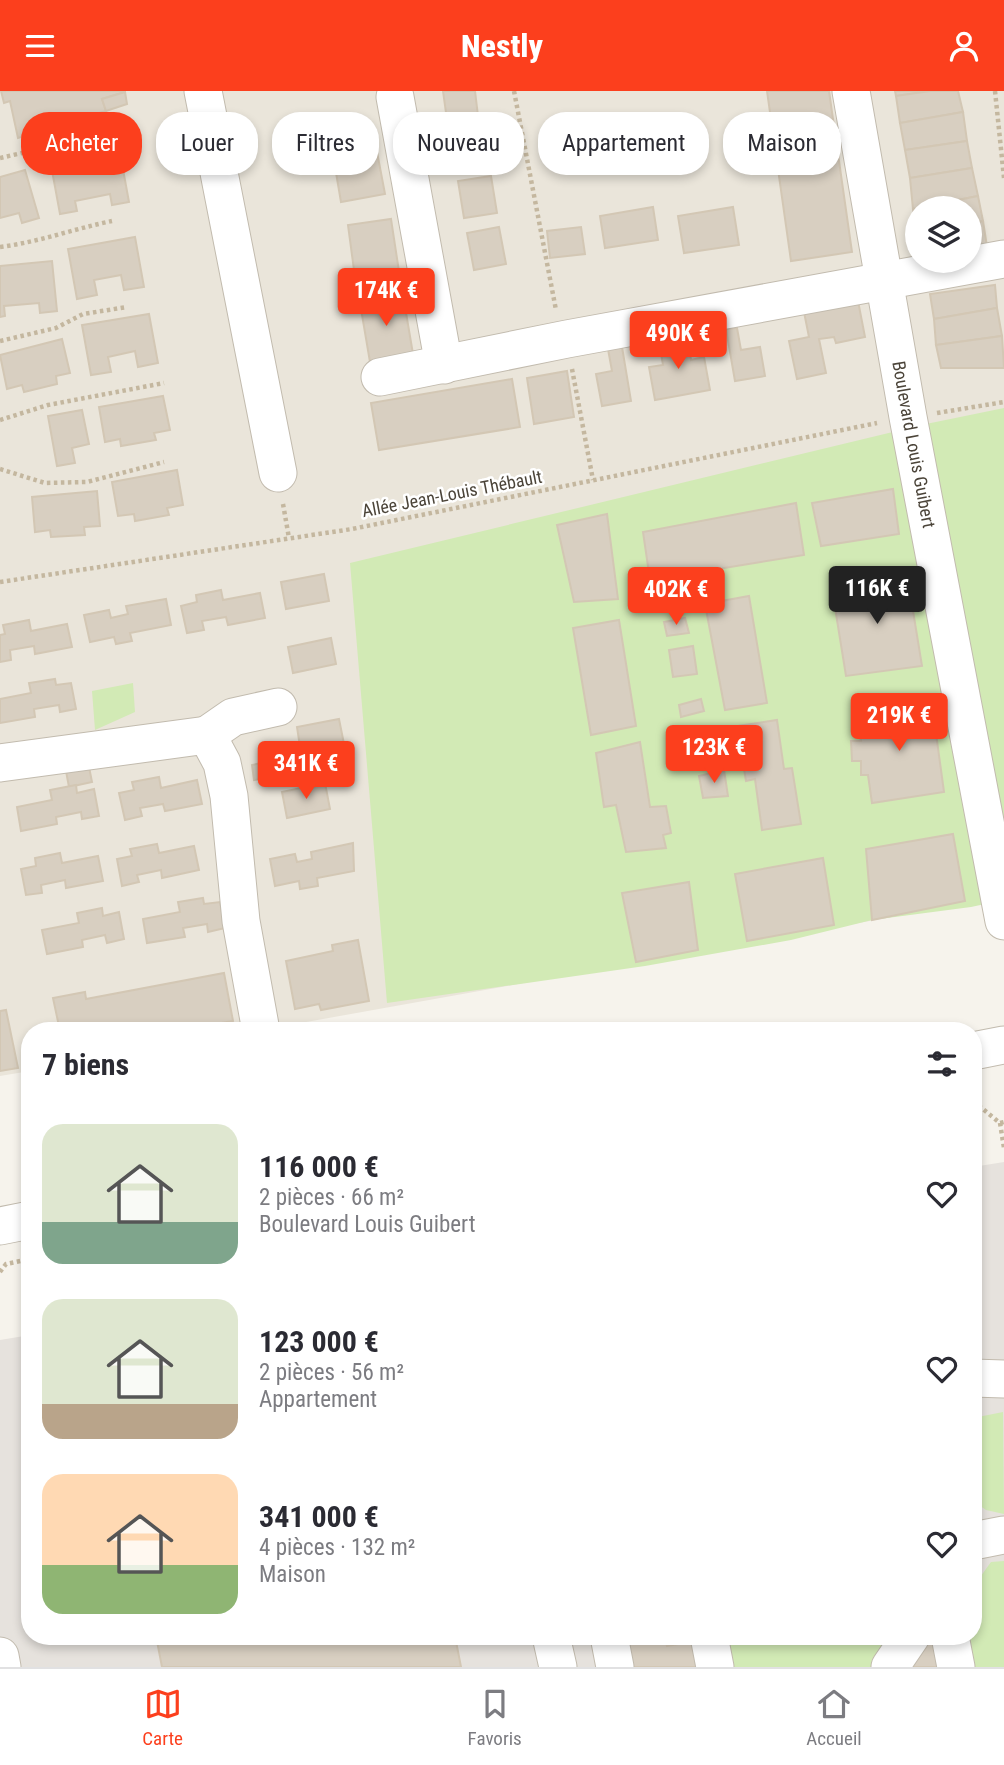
<!DOCTYPE html>
<html lang="fr">
<head>
<meta charset="utf-8">
<style>
  :root { --surface:#fff; --page:#f7f7f7; --text:#2b2b33; --muted:#7c7c81; --line:#e1e1e2; --accent:#fc3f1d }
  body { margin:0; font-family:"Roboto Condensed",sans-serif; background:var(--page); color:var(--text); height:100vh; display:flex; flex-direction:column; font-size:26px; white-space:nowrap }
  * { box-sizing:border-box; margin:0 }
  p { font-size:23px; color:var(--muted) }
  .icon { flex:none; width:38px; height:38px; fill:none; stroke:currentColor; stroke-width:2; stroke-linecap:round; stroke-linejoin:round }
  .map { position:relative; flex:1; overflow:hidden }
  .details { position:absolute; left:21px; top:931px; width:961px; height:623px; display:flex; flex-direction:column; background:var(--surface); border-radius:28px; box-shadow:0 4px 10px #0003 }
  .details>* { flex:none }
  .top-card { position:absolute; left:21px; top:21px; width:962px; height:63px; display:flex; gap:14px }
  .tools { position:absolute; left:905px; top:105px; display:grid; gap:14px }
  .tools a { display:grid; place-items:center; width:77px; height:77px; border-radius:50%; background:var(--surface); box-shadow:0 4px 10px #0003; font-size:35px }
  .price { position:absolute; translate:-50% -60px; padding:0 16px; border-radius:7px; background:var(--accent); color:#fff; font-size:23px; line-height:46px; filter:drop-shadow(0 2px 4px #0008) }
  .price::after { content:''; position:absolute; left:50%; top:42px; width:21px; height:16px; margin-left:-10px; background:inherit; clip-path:polygon(0 0,100% 0,50% 100%) }
  .price.selected { background:#222; color:#fff }
  ul { padding:0; list-style:none }
  li { display:flex; align-items:center; gap:21px; height:175px; padding:0 21px }
  li span { display:grid; place-items:center; flex:none; width:196px; height:140px; border-radius:21px; color:#555 }
  li>.icon { margin-inline-start:auto }
  span .icon { width:84px; height:84px; fill:#fffc; stroke-width:1 }
  li b { font-size:30px }
  h2 { display:flex; justify-content:space-between; align-items:center; height:84px; padding:0 21px; font-size:30px }
  .pill { padding:0 24px; border-radius:28px; background:var(--surface); box-shadow:0 4px 10px #0003; font-size:24px; line-height:63px }
  .pill.selected { background:var(--accent); color:#fff }
  header { display:flex; justify-content:space-between; align-items:center; height:91px; padding:0 21px; background:var(--accent); color:#fff; font-size:32px; font-weight:800 }
  .tab-bar { display:flex; justify-content:space-around; align-items:center; height:98px; border-top:2px solid var(--line); background:var(--surface); font-size:19px; color:var(--muted) }
  .tab-bar a { display:grid; justify-items:center; gap:4px }
  .tab-bar .selected { color:var(--accent) }
  .map>svg:first-child { display:block }
</style>
</head>
<body>
<header><svg class="icon" aria-label="menu" viewBox="0 0 24 24"><path d="M4 6h16M4 12h16M4 18h16"/></svg>Nestly<svg class="icon" aria-label="person" viewBox="0 0 24 24"><circle cx="12" cy="8" r="4"/><path d="M4 21q1-7 8-7t8 7"/></svg></header>
<div class="map">
<svg width="1004" height="1576" viewBox="0 0 1004 1576">
  <rect width="100%" height="100%" fill="#f6f3ec"/>
  <path fill="#eae5da" fill-rule="evenodd" d="M 0,0 L 1004,0 L 1004,806 L 256,940 L 30,940 L 30,980 L 0,985 ZM 917,117 L 970,117 L 970,170 L 917,170 Z"/>
  <polygon fill="#e6e2dd" points="1004,1071 1004,1576 0,1576 0,1249 30,1244 30,1545 973,1545 973,1076"/>
  <g fill="#d2eab5">
    <polygon points="1004,317 1004,809 971,816 872,829 791,849 645,875 387,912 350,472 926,333"/>
    <polygon points="133,592 135,621 95,639 92,600"/>
    <polygon points="1003,1321 1004,1423 986,1419 973,1410 973,1327"/>
    <polygon points="1004,1470 1004,1576 971,1576 966,1545 973,1545 973,1496 991,1471"/>
    <polygon points="732,1545 901,1545 879,1576 726,1576"/>
  </g>
  <g fill="#d8cfc1" stroke="#d3c7b4" stroke-width="2">
    <polygon points="1,0 125,0 125,1 102,8 106,20 89,25 92,34 73,40 70,31 18,47 10,10 4,12"/>
    <polygon points="443,0 475,0 478,25 447,29"/>
    <polygon points="767,0 829,0 852,161 791,170"/>
    <polygon points="895,0 930,0 896,5"/>
    <polygon points="930,0 958,0 963,21 900,32 896,5"/>
    <polygon points="125,1 127,13 106,20 102,8"/>
    <polygon points="963,21 967,50 905,59 900,32"/>
    <polygon points="482,35 488,72 456,77 449,40"/>
    <polygon points="374,45 385,103 341,111 331,52"/>
    <polygon points="967,50 972,77 910,87 905,59"/>
    <polygon points="120,62 129,111 112,114 110,103 75,110 77,120 60,123 51,74"/>
    <polygon points="972,77 978,105 913,118 910,87"/>
    <polygon points="25,79 39,127 22,132 19,122 0,127 0,86"/>
    <polygon points="491,85 497,122 464,127 458,90"/>
    <polygon points="978,105 983,130 970,133 970,117 917,117 916,142 913,118"/>
    <polygon points="653,116 658,149 605,157 600,125"/>
    <polygon points="733,116 739,154 684,162 678,125"/>
    <polygon points="391,128 400,187 356,194 348,134"/>
    <polygon points="983,130 988,162 970,165 970,133"/>
    <polygon points="499,136 506,173 474,179 467,142"/>
    <polygon points="581,136 585,163 550,167 547,140"/>
    <polygon points="135,146 144,196 124,199 121,184 94,189 97,204 77,208 68,158"/>
    <polygon points="52,170 57,220 40,222 39,212 4,215 5,225 0,226 0,175"/>
    <polygon points="995,194 997,217 934,228 930,203"/>
    <polygon points="403,204 413,263 370,271 360,212"/>
    <polygon points="858,210 865,246 836,252 834,246 819,248 826,282 797,288 789,250 809,246 804,221"/>
    <polygon points="997,217 1002,245 936,254 934,228"/>
    <polygon points="149,223 158,272 138,276 135,260 108,266 111,281 91,284 82,234"/>
    <polygon points="737,237 741,259 760,256 765,285 735,290 726,238"/>
    <polygon points="687,245 691,269 704,266 710,299 655,309 649,276 663,274 659,250"/>
    <polygon points="1002,245 1004,277 941,277 936,254"/>
    <polygon points="62,248 70,282 56,285 57,293 24,301 22,294 7,298 0,264"/>
    <polygon points="622,256 631,310 602,315 596,283 612,280 608,258"/>
    <polygon points="567,280 574,326 534,333 527,287"/>
    <polygon points="512,288 520,336 379,359 371,312"/>
    <polygon points="163,305 170,339 154,342 156,349 121,355 120,348 105,351 99,316"/>
    <polygon points="82,319 89,353 72,357 75,372 57,375 48,325"/>
    <polygon points="177,379 183,414 167,417 169,424 135,430 134,423 118,425 112,391"/>
    <polygon points="893,398 899,443 821,455 812,412"/>
    <polygon points="97,400 100,435 84,436 85,444 51,446 50,439 35,441 32,406"/>
    <polygon points="796,412 804,464 650,489 643,441"/>
    <polygon points="607,423 618,508 574,511 557,434"/>
    <polygon points="324,483 329,510 286,518 281,491"/>
    <polygon points="907,483 922,575 846,585 832,498"/>
    <polygon points="221,499 223,509 260,502 265,527 228,534 226,526 202,530 204,539 187,542 181,515 197,511 196,504"/>
    <polygon points="749,505 767,612 725,619 705,513"/>
    <polygon points="166,508 171,534 130,542 132,550 116,553 114,546 90,551 84,524 109,519 111,527 128,523 126,515"/>
    <polygon points="685,527 689,542 667,545 664,531"/>
    <polygon points="29,529 31,540 67,533 72,556 35,563 34,555 10,559 11,569 0,571 0,544 5,543 3,534"/>
    <polygon points="619,529 636,635 591,644 573,537"/>
    <polygon points="331,547 336,573 293,582 288,556"/>
    <polygon points="693,555 697,583 673,586 669,559"/>
    <polygon points="55,588 56,594 71,592 76,618 60,621 59,614 34,618 35,626 0,632 0,608 31,602 29,592"/>
    <polygon points="701,608 704,620 681,626 679,614"/>
    <polygon points="932,613 944,701 872,712 868,684 861,684 861,670 852,670 851,650 861,650 856,623"/>
    <polygon points="339,628 344,653 301,662 297,636"/>
    <polygon points="777,629 784,678 792,677 801,733 762,739 755,688 746,690 737,635"/>
    <polygon points="712,639 714,656 689,661 686,644"/>
    <polygon points="640,651 650,716 666,715 671,742 663,744 666,757 626,761 616,714 604,716 596,662"/>
    <polygon points="276,669 279,685 254,689 252,674"/>
    <polygon points="89,676 92,691 69,696 66,680"/>
    <polygon points="724,679 728,705 703,707 699,685"/>
    <polygon points="159,686 161,697 197,689 202,713 165,720 163,713 140,717 142,725 125,729 119,702 134,699 132,691"/>
    <polygon points="325,692 330,718 287,727 282,701"/>
    <polygon points="76,694 77,702 94,698 99,725 82,728 81,721 56,726 57,733 21,740 17,716 52,709 50,699"/>
    <polygon points="953,743 965,810 872,829 866,758"/>
    <polygon points="353,752 354,780 317,787 318,795 300,798 299,790 275,795 270,768 295,763 297,771 312,768 311,761"/>
    <polygon points="157,753 159,762 194,755 199,779 162,787 161,779 137,784 139,791 122,795 117,768 132,765 130,758"/>
    <polygon points="60,762 62,772 98,765 103,790 66,797 65,789 41,794 42,802 26,804 21,778 36,775 35,767"/>
    <polygon points="823,767 834,834 747,850 735,783"/>
    <polygon points="689,791 698,859 636,871 622,802"/>
    <polygon points="203,807 204,813 220,811 225,837 208,841 207,833 183,837 185,846 147,852 143,828 180,821 178,811"/>
    <polygon points="102,817 103,825 119,821 124,848 107,852 105,844 82,849 83,856 47,863 42,839 79,832 77,822"/>
    <polygon points="358,849 369,910 321,919 319,913 295,918 286,870 333,860 332,854"/>
    <polygon points="224,882 233,930 209,934 210,940 60,940 53,907 85,901 86,908"/>
    <polygon points="6,919 18,977 0,980 0,920"/>
    <polygon points="156,1545 455,1545 461,1576 162,1576"/>
    <polygon points="665,1545 667,1555 699,1549 704,1576 631,1576 626,1552"/>
    <polygon points="929,1545 936,1545 942,1576 907,1576"/>
  </g>
  <g fill="none" stroke-linecap="round" stroke-linejoin="round">
    <g stroke="#c2bbae" stroke-width="39">
      <g id="minor">
        <polyline points="203,0 278,382"/>
        <path id="s1" d="M 851,0 L 908,326 L 1004,830"/>
        <polyline points="395,6 444,274"/>
        <polyline points="380,286 567,248 1004,168"/>
        <polyline points="207,644 233,626 278,616"/>
        <polyline points="0,672 207,644 222,672 229,705 241,830 261,940"/>
        <polyline points="973,960 1004,954"/>
        <polyline points="0,1135 30,1129"/>
        <polyline points="973,1287 1004,1288"/>
        <polyline points="973,1450 1004,1444"/>
        <polyline points="551,1545 558,1576"/>
        <polyline points="609,1545 615,1576"/>
        <polyline points="709,1545 715,1576"/>
        <polyline points="950,1545 956,1576"/>
        <polyline points="0,1565 2,1576"/>
        <polyline points="890,1576 911,1545"/>
      </g>
    </g>
    <g stroke="#c4b79f" stroke-width="4.5" stroke-dasharray="3.5 3.5" stroke-linecap="butt">
      <polyline points="514,0 556,219"/>
      <polyline points="995,0 1004,87"/>
      <polyline points="0,67 97,45"/>
      <path d="M 0,156 C 39,151 73,138 112,130"/>
      <polyline points="0,250 56,237 83,223 127,216"/>
      <polyline points="572,278 593,389"/>
      <polyline points="937,322 1004,311"/>
      <polyline points="0,329 48,314 164,292"/>
      <polyline points="0,378 45,392 87,391 164,371"/>
      <polyline points="283,413 289,447"/>
      <polyline points="0,491 352,438 877,332"/>
      <polyline points="973,1010 1000,1032 1004,1031"/>
      <polyline points="1000,1032 1004,1057"/>
      <polyline points="0,1181 6,1173 30,1168"/>
    </g>
    <use href="#minor" stroke="#fff" stroke-width="37"/>
  </g>
  <g text-anchor="middle" stroke-width="5" stroke-linejoin="round" paint-order="stroke">
    <g font-size="18" fill="#4b4439" stroke="#fff">
      <text dy="6" stroke="none"><textPath href="#s1" startOffset="359">Boulevard Louis Guibert</textPath></text>
      <text transform="translate(452 403) rotate(-11)" y="6">Allée Jean-Louis Thébault</text>
    </g>
  </g>
</svg>
<div class="tools">
<a><svg class="icon" aria-label="layers" viewBox="0 0 24 24"><path d="M12 4l9 5-9 5-9-5zM3 14l9 5 9-5"/></svg></a>
</div>
<b class="price" style="left:386px;top:237px">174K €</b>
<b class="price" style="left:678px;top:280px">490K €</b>
<b class="price selected" style="left:877px;top:535px">116K €</b>
<b class="price" style="left:676px;top:536px">402K €</b>
<b class="price" style="left:899px;top:662px">219K €</b>
<b class="price" style="left:714px;top:694px">123K €</b>
<b class="price" style="left:306px;top:710px">341K €</b>
<div class="top-card">
<a class="pill selected">Acheter</a>
<a class="pill">Louer</a>
<a class="pill">Filtres</a>
<a class="pill">Nouveau</a>
<a class="pill">Appartement</a>
<a class="pill">Maison</a>
</div>
<section class="details">
<h2>7 biens<svg class="icon" aria-label="filters" viewBox="0 0 24 24"><path d="M4 7h16M4 17h16"/><circle cx="9" cy="7" r="2"/><circle cx="15" cy="17" r="2"/></svg></h2>
<ul>
<li><span style="background:linear-gradient(#dfe7d0 70%,#7fa58c 0)"><svg class="icon" aria-label="home" viewBox="0 0 24 24"><path d="M3 11l9-7 9 7M6 9v11h12V9"/></svg></span><div><b>116 000 €</b><p>2 pièces · 66 m²</p><p>Boulevard Louis Guibert</p></div><svg class="icon" aria-label="heart" viewBox="0 0 24 24"><path d="M12 20l-8-8c-3-5 5-10 8-4 3-6 11-1 8 4z"/></svg></li>
<li><span style="background:linear-gradient(#dfe7d0 75%,#b9a48a 0)"><svg class="icon" aria-label="home" viewBox="0 0 24 24"><path d="M3 11l9-7 9 7M6 9v11h12V9"/></svg></span><div><b>123 000 €</b><p>2 pièces · 56 m²</p><p>Appartement</p></div><svg class="icon" aria-label="heart" viewBox="0 0 24 24"><path d="M12 20l-8-8c-3-5 5-10 8-4 3-6 11-1 8 4z"/></svg></li>
<li><span style="background:linear-gradient(#ffd9b3 65%,#8fb573 0)"><svg class="icon" aria-label="home" viewBox="0 0 24 24"><path d="M3 11l9-7 9 7M6 9v11h12V9"/></svg></span><div><b>341 000 €</b><p>4 pièces · 132 m²</p><p>Maison</p></div><svg class="icon" aria-label="heart" viewBox="0 0 24 24"><path d="M12 20l-8-8c-3-5 5-10 8-4 3-6 11-1 8 4z"/></svg></li>
</ul>
</section>
</div>
<nav class="tab-bar">
<a class="selected"><svg class="icon" aria-label="map" viewBox="0 0 24 24"><path d="M3 6l6-2 6 2 6-2v14l-6 2-6-2-6 2zM9 4v14M15 6v14"/></svg>Carte</a>
<a><svg class="icon" aria-label="saved" viewBox="0 0 24 24"><path d="M7 4h10v16l-5-4-5 4z"/></svg>Favoris</a>
<a><svg class="icon" aria-label="home" viewBox="0 0 24 24"><path d="M3 11l9-7 9 7M6 9v11h12V9"/></svg>Accueil</a>
</nav>
</body>
</html>
